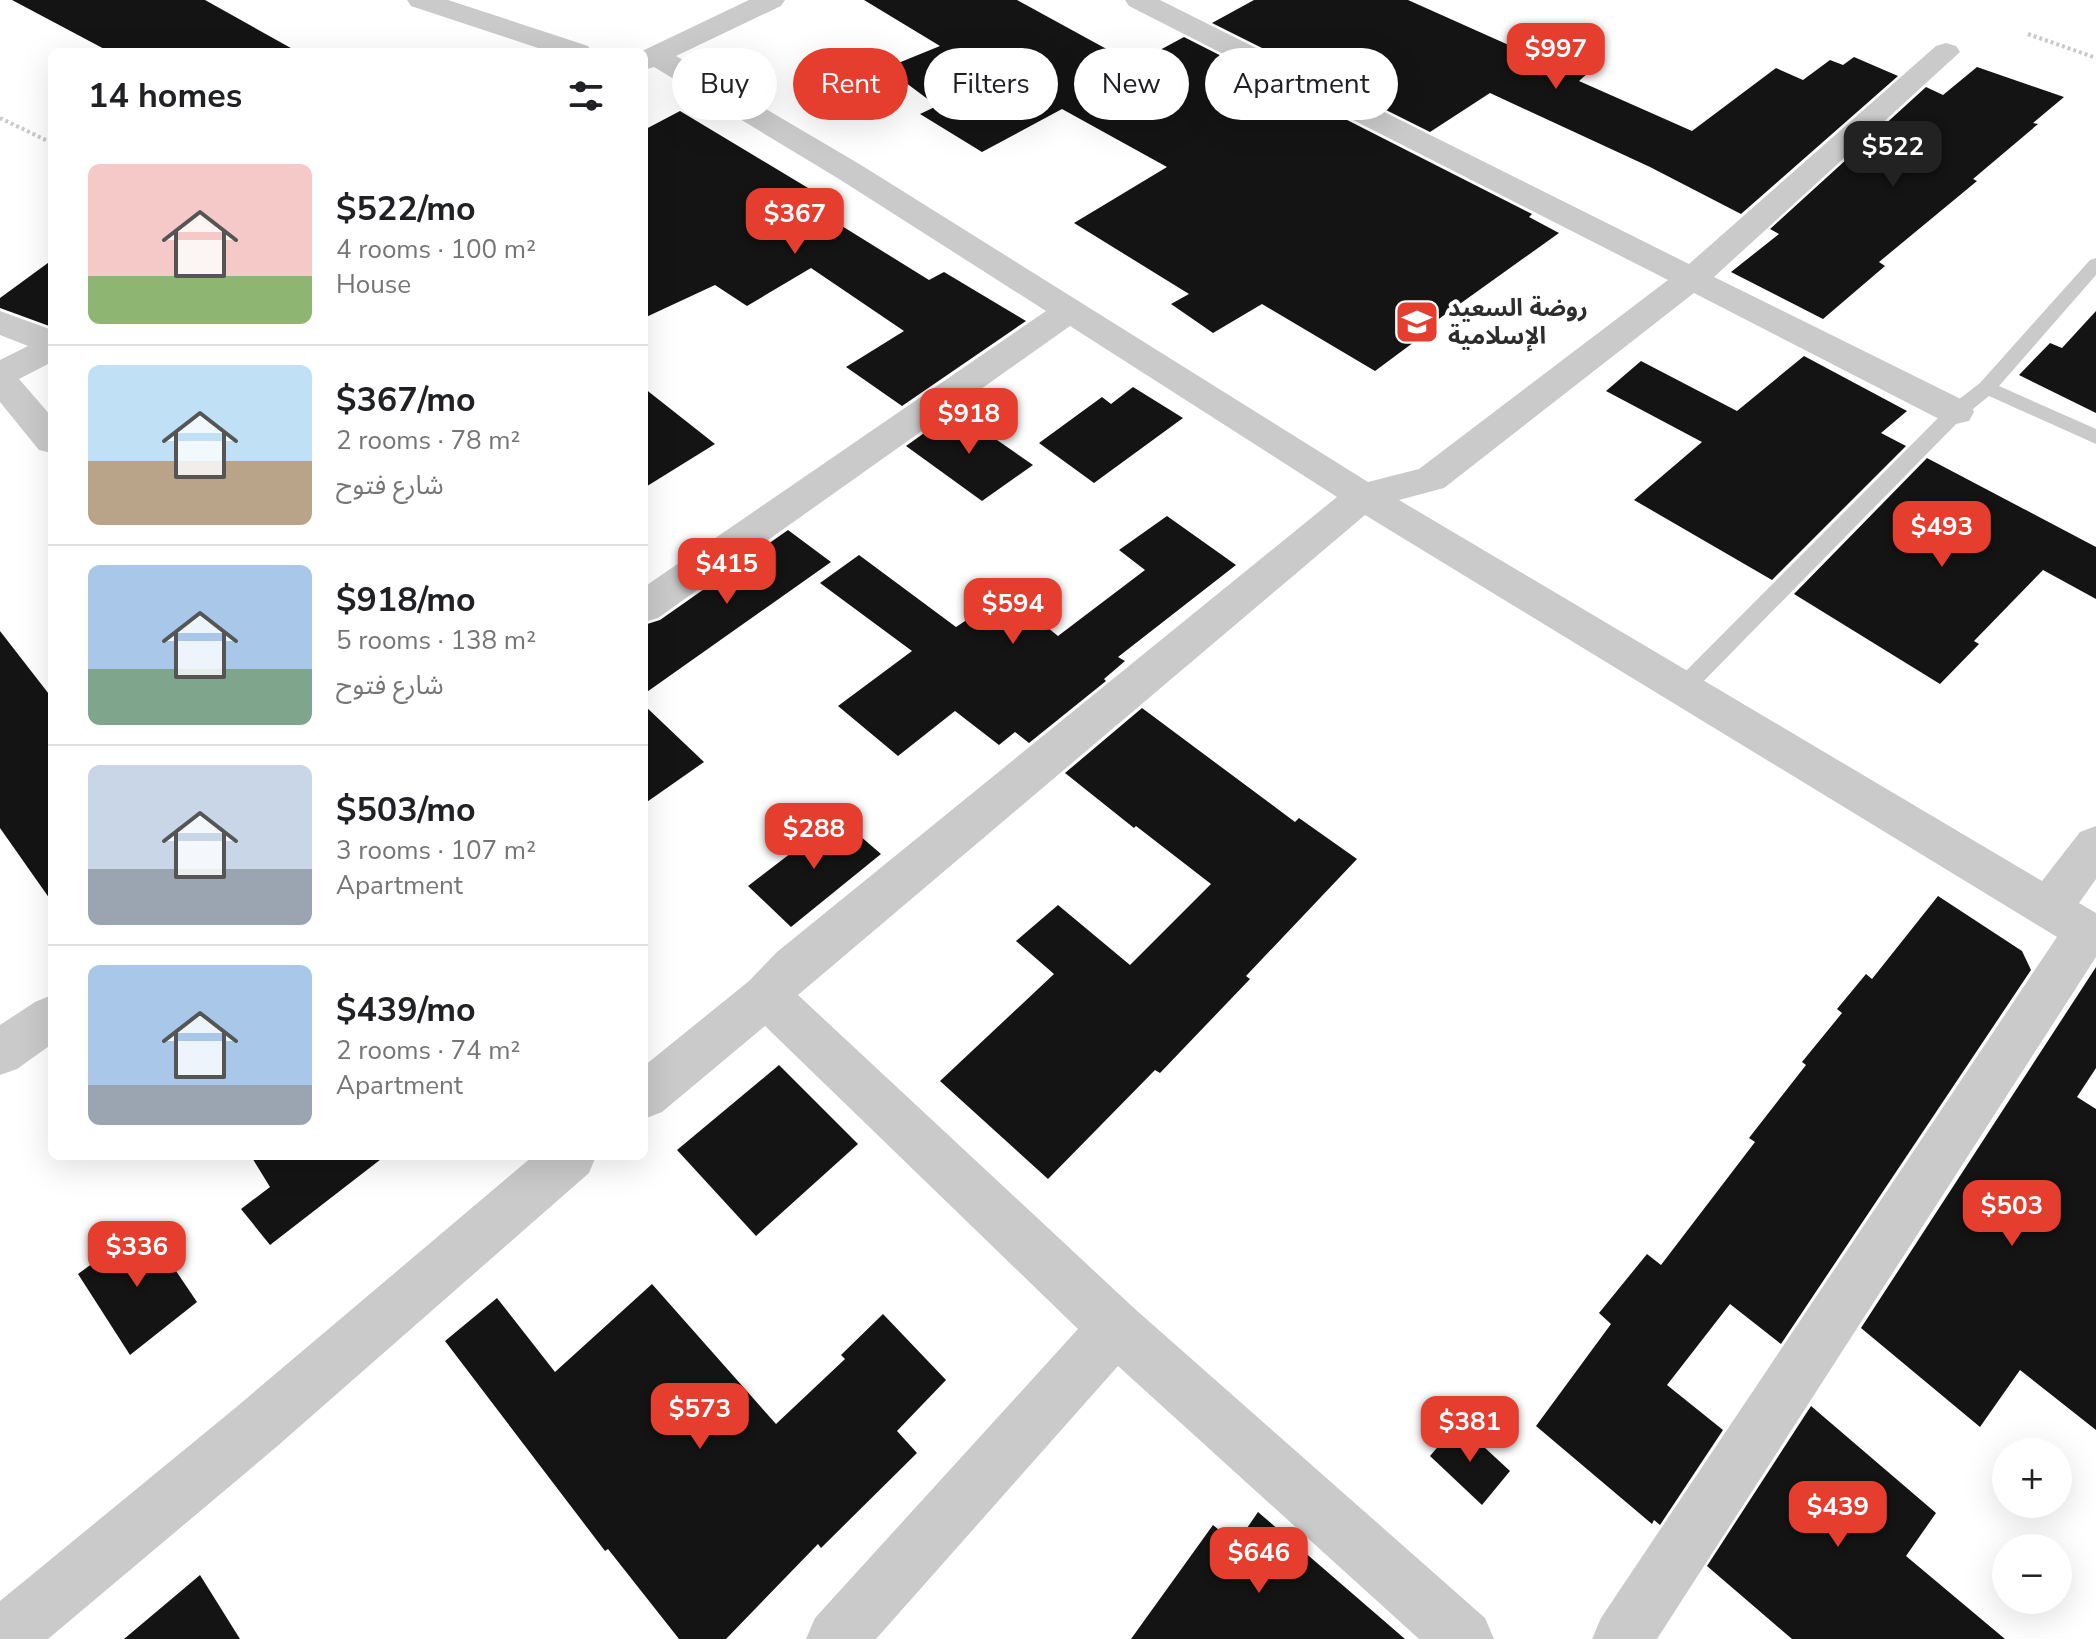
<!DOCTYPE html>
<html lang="en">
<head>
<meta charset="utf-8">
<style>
  :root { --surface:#fff; --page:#f6f6f6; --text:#202124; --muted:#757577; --line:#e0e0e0; --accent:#e53d2e }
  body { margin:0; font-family:"Nunito Sans","Noto Sans Arabic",sans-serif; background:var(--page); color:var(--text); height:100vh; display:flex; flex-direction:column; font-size:30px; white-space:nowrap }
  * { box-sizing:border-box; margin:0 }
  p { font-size:26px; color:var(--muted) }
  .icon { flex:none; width:44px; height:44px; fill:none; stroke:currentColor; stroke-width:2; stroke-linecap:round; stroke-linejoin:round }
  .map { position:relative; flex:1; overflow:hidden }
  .side { position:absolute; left:48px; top:48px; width:600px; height:1112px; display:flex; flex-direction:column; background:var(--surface); border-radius:12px; box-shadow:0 8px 32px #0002 }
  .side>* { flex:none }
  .top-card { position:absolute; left:672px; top:48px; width:760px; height:72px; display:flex; gap:16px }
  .tools { position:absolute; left:1992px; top:1438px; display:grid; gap:16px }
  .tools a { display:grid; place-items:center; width:80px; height:80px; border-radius:50%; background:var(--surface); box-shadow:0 8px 32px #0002; font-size:40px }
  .price { position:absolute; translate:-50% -68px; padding:0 18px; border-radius:16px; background:var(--accent); color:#fff; font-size:26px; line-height:52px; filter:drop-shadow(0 2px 4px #0008) }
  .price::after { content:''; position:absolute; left:50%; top:48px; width:24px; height:18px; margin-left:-12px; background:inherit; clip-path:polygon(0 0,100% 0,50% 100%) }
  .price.active { background:#222; color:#fff }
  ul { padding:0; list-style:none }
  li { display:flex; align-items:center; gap:24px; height:200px; padding:0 40px }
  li+li { border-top:2px solid var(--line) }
  li span { display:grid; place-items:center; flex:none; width:224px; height:160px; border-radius:12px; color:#555 }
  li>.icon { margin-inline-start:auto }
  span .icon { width:96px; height:96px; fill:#fffc; stroke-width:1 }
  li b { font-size:34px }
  h2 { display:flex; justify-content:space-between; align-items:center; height:96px; padding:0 40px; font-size:34px }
  .pill { padding:0 28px; border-radius:36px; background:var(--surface); box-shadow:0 8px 32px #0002; font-size:28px; line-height:72px }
  .pill.active { background:var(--accent); color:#fff }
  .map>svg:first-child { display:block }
</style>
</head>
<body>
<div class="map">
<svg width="2096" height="1639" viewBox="0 0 2096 1639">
  <rect width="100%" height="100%" fill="#fff"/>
  <g fill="#141414">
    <polygon points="12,0 205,0 298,52 110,52"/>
    <polygon points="864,0 1017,0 1134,64 1184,37 1532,214 1529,217 1559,233 1429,326 1433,328 1375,371 1262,304 1213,333 1171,304 1189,294 1074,223 1167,167 1062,109 982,152 920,114 937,106 886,68 940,46"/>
    <polygon points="1254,0 1408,0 1533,56 1539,52 1588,73 1579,81 1692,131 1776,68 1803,80 1830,60 1843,65 1854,57 1898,76 1741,214 1650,167 1490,93 1430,132 1212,23"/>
    <polygon points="1977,67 2064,97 2033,123 2038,124 1973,179 1977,181 1879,262 1885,266 1823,319 1731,272 1779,234 1770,229 1926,87 1943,95"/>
    <polygon points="680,111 843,209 829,218 929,280 944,272 1026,321 902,406 846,367 904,331 811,268 747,306 715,285 644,318 644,130"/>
    <polygon points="52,260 52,327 0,308 0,298"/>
    <polygon points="2096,311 2096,413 2019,375 2050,343 2062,348"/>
    <polygon points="1804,356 1907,411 1881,433 1906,446 1772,580 1634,500 1702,442 1606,391 1641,361 1737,411"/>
    <polygon points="1133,387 1183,418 1094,483 1039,443 1102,397 1111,404"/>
    <polygon points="644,388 715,444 644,488"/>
    <polygon points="955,411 1033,465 982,501 906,446"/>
    <polygon points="1927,458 2096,547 2096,599 2043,570 1974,641 1979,644 1940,684 1794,594"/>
    <polygon points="1167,516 1236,565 1118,657 1125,661 1104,679 1106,681 1029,743 1015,732 999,745 955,711 898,756 838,706 912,651 820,583 859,555 956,627 1006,594 1058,636 1145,570 1119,550"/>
    <polygon points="788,530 831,562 644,694 644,625 660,620"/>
    <polygon points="0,631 52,698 52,902 0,828"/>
    <polygon points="644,705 704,762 644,804"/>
    <polygon points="1142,708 1295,822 1299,818 1357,859 1246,976 1250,979 1160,1073 1155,1070 1048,1179 940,1081 1054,974 1016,941 1058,905 1130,965 1211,884 1136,826 1134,828 1065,773"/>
    <polygon points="838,817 881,854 791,927 748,886"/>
    <polygon points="1938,896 2022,951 2031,970 1781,1344 1730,1304 1667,1385 1723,1430 1660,1525 1654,1520 1652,1524 1536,1426 1611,1324 1599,1313 1647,1254 1661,1265 1755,1142 1749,1138 1806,1065 1802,1062 1842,1013 1837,1009 1866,974 1872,979"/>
    <polygon points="2096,967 2096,1068 2077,1097 2096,1109 2096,1430 2020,1370 1980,1427 1861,1328"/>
    <polygon points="779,1065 858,1144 756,1236 677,1150"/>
    <polygon points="251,1156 385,1156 270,1245 241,1209 270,1187"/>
    <polygon points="145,1225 197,1302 130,1355 78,1274"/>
    <polygon points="652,1284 776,1424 845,1359 841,1355 883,1314 946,1380 897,1431 917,1453 821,1548 818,1544 726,1639 679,1639 608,1549 605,1551 445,1341 497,1298 555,1372"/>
    <polygon points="1811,1406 1936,1513 1906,1556 2005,1639 1792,1639 1707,1566"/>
    <polygon points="1458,1423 1510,1471 1482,1505 1430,1456"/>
    <polygon points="1258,1512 1405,1639 1131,1639 1213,1525 1236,1544"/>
    <polygon points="200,1575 240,1639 124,1639"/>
  </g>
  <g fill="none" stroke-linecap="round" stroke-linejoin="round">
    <g stroke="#cacaca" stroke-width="4" stroke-dasharray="3 3" stroke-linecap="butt">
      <polyline points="2028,34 2096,58"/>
      <polyline points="0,118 52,143"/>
    </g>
    <polygon fill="#cacaca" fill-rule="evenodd" points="2096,258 2096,275 1999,386 2096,429 2096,444 1989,396 1963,417 1690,695 1682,698 1674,695 1671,689 1674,683 1949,407 1980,383 2090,260"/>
    <g fill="#cacaca" fill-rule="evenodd">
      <polygon points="407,0 448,0 588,46 592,52 550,52 411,6"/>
      <polygon points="749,0 785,0 781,6 676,56 861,165 1368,482 1419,469 1668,280 1129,6 1125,0 1160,0 1689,264 1936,46 1946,43 1956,46 1960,52 1714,277 1969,403 1974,412 1969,421 1956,424 1943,421 1694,293 1444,488 1399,500 2042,881 2080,832 2096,826 2096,879 2079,903 2096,913 2096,957 1657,1639 1592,1639 1601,1618 2057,937 1365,515 798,995 1135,1309 1485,1618 1494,1639 1419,1639 1118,1366 876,1639 806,1639 815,1618 1078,1329 765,1026 662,1112 644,1119 644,1066 749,981 777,952 1337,497 1070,326 658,618 644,622 644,587 1046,311 839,179 654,67 644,70 644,52 640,52"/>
      <polygon points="0,311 52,330 52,362 19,379 52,417 52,453 39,450 0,402 0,360 28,346 0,335"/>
      <polygon points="52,995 52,1044 17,1069 0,1075 0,1025 35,1002"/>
      <polygon points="533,1156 596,1156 589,1173 274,1449 48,1639 0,1639 0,1601 234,1409"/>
    </g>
  </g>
  <defs>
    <g id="school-square" transform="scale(2.3)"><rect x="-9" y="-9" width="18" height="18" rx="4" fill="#e53d2e" stroke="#fff"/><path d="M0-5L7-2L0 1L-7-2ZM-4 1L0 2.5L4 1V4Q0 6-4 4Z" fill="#fff"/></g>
  </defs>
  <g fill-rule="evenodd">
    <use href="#school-square" x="1417" y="322"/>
  </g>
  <g text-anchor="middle" stroke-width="8" stroke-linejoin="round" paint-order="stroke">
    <g font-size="24" font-weight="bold" fill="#2d2d2d" stroke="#fff" text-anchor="start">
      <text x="1448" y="316">روضة السعيد<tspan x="1448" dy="28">الإسلامية</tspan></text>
    </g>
  </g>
</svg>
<div class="tools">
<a>+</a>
<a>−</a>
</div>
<b class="price" style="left:1556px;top:91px">$997</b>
<b class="price active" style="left:1893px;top:189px">$522</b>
<b class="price" style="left:795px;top:256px">$367</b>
<b class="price" style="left:969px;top:456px">$918</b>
<b class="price" style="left:1942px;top:569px">$493</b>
<b class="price" style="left:727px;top:606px">$415</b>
<b class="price" style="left:1013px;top:646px">$594</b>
<b class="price" style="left:814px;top:871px">$288</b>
<b class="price" style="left:2012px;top:1248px">$503</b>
<b class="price" style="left:137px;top:1289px">$336</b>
<b class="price" style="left:700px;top:1451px">$573</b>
<b class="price" style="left:1470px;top:1464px">$381</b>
<b class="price" style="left:1838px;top:1549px">$439</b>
<b class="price" style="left:1259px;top:1595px">$646</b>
<div class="top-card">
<a class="pill">Buy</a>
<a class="pill active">Rent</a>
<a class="pill">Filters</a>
<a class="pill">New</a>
<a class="pill">Apartment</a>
</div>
<section class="side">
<h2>14 homes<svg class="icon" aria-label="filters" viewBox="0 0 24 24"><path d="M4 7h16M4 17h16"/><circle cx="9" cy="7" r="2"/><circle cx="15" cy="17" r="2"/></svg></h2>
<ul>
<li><span style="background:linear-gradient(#f6c9c9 70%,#8fb573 0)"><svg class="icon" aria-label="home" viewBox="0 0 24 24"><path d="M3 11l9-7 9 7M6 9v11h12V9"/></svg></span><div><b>$522/mo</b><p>4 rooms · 100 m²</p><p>House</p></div></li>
<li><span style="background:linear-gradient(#bfe0f5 60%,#b9a48a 0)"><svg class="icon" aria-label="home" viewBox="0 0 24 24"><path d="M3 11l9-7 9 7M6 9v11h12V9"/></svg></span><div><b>$367/mo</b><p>2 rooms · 78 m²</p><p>شارع فتوح</p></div></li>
<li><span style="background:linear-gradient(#a9c7e8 65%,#7fa58c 0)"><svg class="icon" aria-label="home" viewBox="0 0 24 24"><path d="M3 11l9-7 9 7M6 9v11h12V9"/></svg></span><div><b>$918/mo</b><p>5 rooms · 138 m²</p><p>شارع فتوح</p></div></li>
<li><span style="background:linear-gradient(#c9d6e8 65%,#9aa5b1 0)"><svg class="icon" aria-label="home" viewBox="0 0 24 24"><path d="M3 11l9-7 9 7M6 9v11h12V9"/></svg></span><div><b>$503/mo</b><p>3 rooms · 107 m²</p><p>Apartment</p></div></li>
<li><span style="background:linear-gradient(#a9c7e8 75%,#9aa5b1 0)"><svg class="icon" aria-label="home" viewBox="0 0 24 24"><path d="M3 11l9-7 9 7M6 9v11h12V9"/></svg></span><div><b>$439/mo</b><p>2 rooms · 74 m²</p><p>Apartment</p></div></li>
</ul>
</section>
</div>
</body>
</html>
